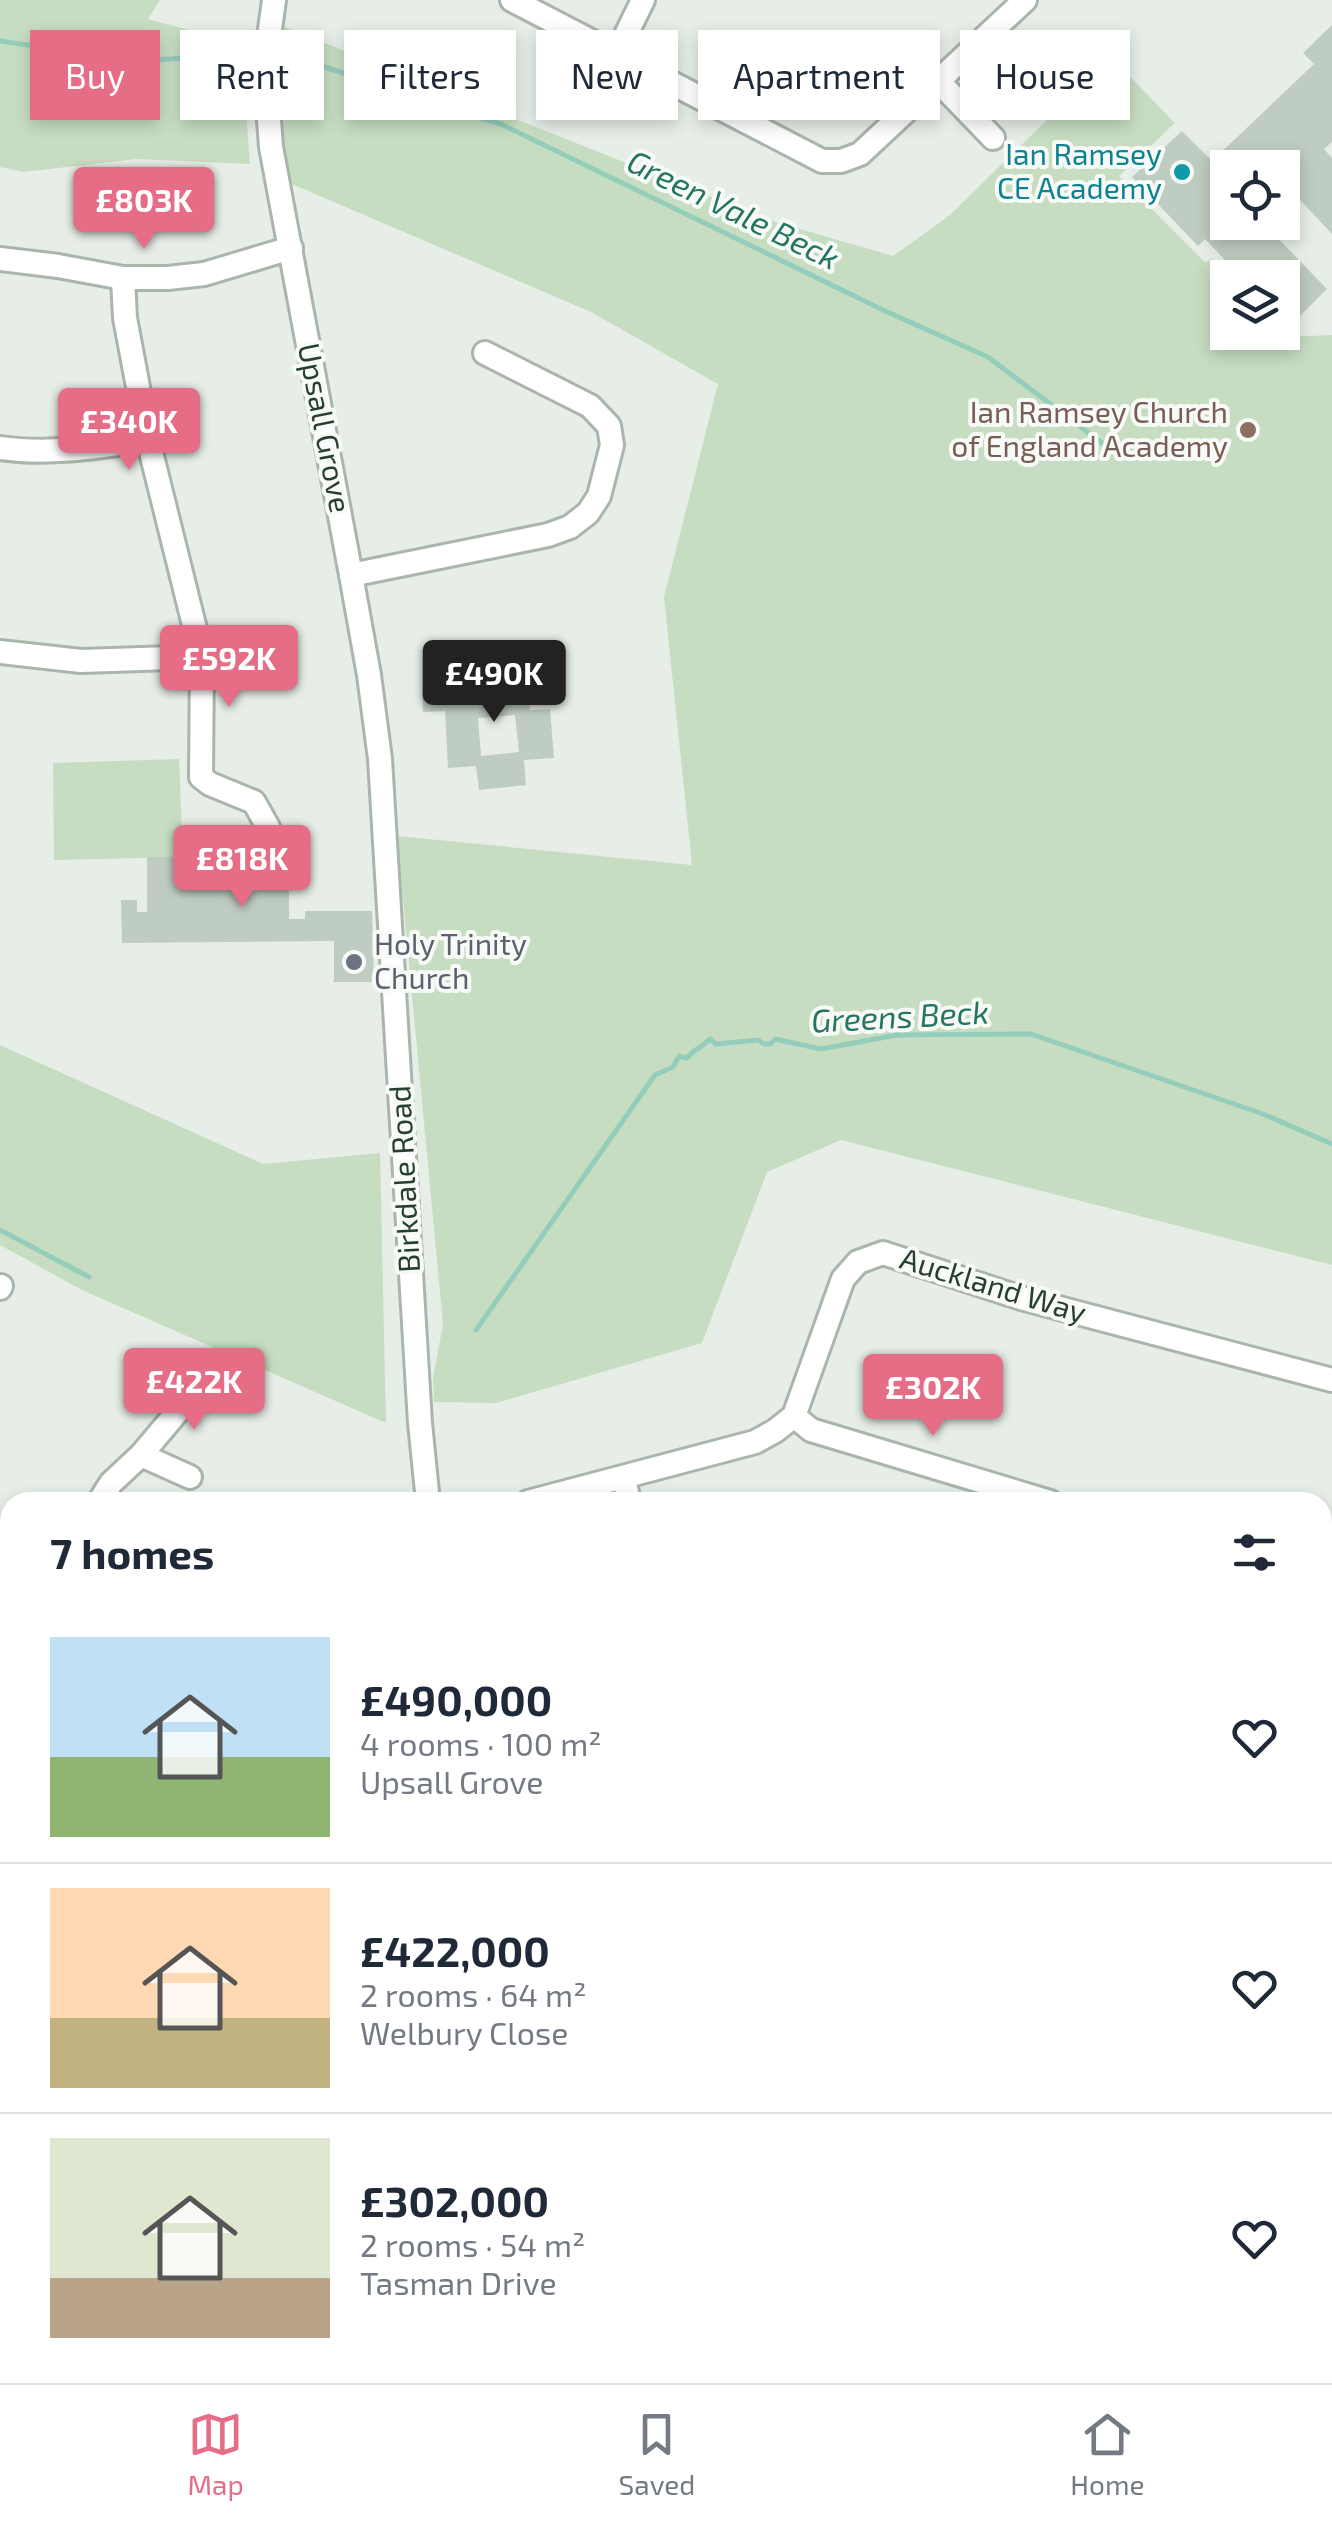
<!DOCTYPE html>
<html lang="en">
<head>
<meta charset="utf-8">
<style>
  :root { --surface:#fff; --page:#f2f2f3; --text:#1f2937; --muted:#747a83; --line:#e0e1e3; --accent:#e56e86 }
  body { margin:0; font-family:"Exo 2",sans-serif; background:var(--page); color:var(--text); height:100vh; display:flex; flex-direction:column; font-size:38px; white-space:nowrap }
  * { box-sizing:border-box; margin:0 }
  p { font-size:32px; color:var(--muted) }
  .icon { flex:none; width:55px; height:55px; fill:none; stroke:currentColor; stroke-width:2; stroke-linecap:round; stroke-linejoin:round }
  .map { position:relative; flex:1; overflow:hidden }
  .side { position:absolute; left:0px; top:1492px; width:1332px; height:892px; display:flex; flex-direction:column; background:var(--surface); border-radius:30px 30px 0 0; box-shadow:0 5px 15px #0003 }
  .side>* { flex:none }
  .guide { position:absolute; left:30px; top:30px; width:1272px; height:90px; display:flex; gap:20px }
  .buttons { position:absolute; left:1210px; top:150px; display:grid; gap:20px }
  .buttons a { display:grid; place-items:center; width:90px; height:90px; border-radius:0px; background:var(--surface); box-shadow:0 5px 15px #0003; font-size:50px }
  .price { position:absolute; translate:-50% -85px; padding:0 22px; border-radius:10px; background:var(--accent); color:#fff; font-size:32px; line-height:65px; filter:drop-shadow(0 2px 5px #0008) }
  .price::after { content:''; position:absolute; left:50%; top:60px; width:30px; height:22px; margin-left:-15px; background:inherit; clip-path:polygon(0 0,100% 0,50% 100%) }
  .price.active { background:#222; color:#fff }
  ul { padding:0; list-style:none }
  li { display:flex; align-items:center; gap:30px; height:250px; padding:0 50px }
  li+li { border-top:2px solid var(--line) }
  li span { display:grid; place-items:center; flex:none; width:280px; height:200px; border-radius:0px; color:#555 }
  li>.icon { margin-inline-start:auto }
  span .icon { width:120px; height:120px; fill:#fffc; stroke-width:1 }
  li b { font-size:42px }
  h2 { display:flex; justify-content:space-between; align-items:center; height:120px; padding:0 50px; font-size:42px }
  .chip { padding:0 35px; border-radius:0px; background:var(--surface); box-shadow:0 5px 15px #0003; font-size:35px; line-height:90px }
  .chip.active { background:var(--accent); color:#fff }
  .tabs { display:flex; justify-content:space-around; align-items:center; height:140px; border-top:2px solid var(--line); background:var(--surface); font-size:28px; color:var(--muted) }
  .tabs a { display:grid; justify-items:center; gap:5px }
  .tabs .active { color:var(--accent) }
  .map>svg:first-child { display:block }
</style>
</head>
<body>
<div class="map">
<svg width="1332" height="2383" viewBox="0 0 1332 2383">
  <rect width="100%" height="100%" fill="#e7eee7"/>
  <g fill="#c7ddc2">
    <polygon points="0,0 160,0 148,19 241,44 250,164 137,159 23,172 0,167"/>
    <polygon points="282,26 772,221 893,256 950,215 1111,57 1175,123 1119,176 1206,263 1211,258 1229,277 1228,278 1228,332 1276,333 1289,337 1332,335 1332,1265 841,1140 767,1172 702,1343 496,1403 434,1402 433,1378 443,1324 397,836 692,865 664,597 718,384 591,312 287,182 271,96"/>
    <polygon points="179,759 183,857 54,860 53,763"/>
    <polygon points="0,1045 263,1164 380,1153 386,1423 82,1290 0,1245"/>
  </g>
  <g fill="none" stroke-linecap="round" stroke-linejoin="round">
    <g stroke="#95cdbc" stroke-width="5">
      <polyline points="0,41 139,61 215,56 251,58"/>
      <polyline points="297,58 503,125 883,310 988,357 1122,458"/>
      <polyline points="0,1230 89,1277"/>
      <path d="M 476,1330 L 655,1075 L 673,1067 L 679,1056 L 687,1058 C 693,1050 702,1047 710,1039 L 716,1044 L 758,1040 L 764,1044 L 771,1044 L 775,1039 L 821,1049 L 897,1035 L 1031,1034 L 1263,1114 L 1332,1144"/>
    </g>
  </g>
  <g fill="#bfccc1" fill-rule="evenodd">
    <polygon points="1332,25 1332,142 1324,149 1332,158 1332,234 1286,185 1282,188 1282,168 1228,168 1228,222 1262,222 1327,289 1289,327 1282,320 1282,278 1242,278 1205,239 1198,246 1132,177 1182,131 1212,161 1314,64 1303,53"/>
    <path d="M 526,658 L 530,710 L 550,709 L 554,758 L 524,760 L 526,785 L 479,790 L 476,766 L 448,768 L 445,711 L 423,712 L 422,691 L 483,686 L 481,663 ZM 515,715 L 519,752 L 481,756 L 478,718 Z"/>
    <polygon points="289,856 289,919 305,919 305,911 372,911 374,982 334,982 334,941 122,943 121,900 137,900 137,912 147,912 147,857"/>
  </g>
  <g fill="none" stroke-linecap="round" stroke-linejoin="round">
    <g stroke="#aab6ac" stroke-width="28">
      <g id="minor">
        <polyline points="274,0 265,66 271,147 351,575 369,675 380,759 420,1423 428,1502"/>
        <polyline points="512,0 822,161 841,161 860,154 1025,0"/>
        <polyline points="617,53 643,0"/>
        <polyline points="939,82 993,138"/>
        <polyline points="0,259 58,266 123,278 168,278 204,274 291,248"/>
        <polyline points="123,278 125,318 148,440 202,657 201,777 210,784 254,802 268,827"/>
        <path d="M 0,448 C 49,455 99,447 148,440"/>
        <polyline points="351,575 548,535 570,527 588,513 599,496 612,445 609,426 590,406 485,353"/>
        <polyline points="0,652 81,661 202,657"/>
        <polyline points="0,1288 1,1286"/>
        <polyline points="160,1369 184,1404"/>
        <polyline points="794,1416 811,1430 1050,1502"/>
        <polyline points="190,1477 141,1455 184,1404 217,1393"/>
        <polyline points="624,1478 629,1502"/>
        <polyline points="99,1502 111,1483 141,1455"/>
        <polyline points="528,1502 755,1442 775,1431 794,1416 843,1279 858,1262 883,1253 1021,1298 1332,1380"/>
        <polyline points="0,1708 10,1695"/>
        <polyline points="1322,1714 1332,1713"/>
        <polyline points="0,1806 10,1810"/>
        <polyline points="1322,1932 1332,1931"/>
        <polyline points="0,2273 10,2282"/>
        <polyline points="1322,2325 1332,2319"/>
        <polyline points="1322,2373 1330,2383"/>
        <polyline points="167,2375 182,2383"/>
        <polyline points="288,2375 289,2383"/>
        <polyline points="607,2375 612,2383"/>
        <polyline points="1036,2375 1046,2383"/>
        <polyline points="1240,2383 1251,2375"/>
      </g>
    </g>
    <use href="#minor" stroke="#fff" stroke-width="22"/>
  </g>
  <circle fill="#0f9aa8" stroke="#f7faf7" stroke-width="4" cx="1182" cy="172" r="10"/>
  <circle fill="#8d6e63" stroke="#f7faf7" stroke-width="4" cx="1248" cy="430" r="10"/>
  <circle fill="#6b7280" stroke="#f7faf7" stroke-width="4" cx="354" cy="962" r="10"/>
  <g text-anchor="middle" stroke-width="8" stroke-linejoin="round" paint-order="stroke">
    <g font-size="30" fill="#0d838f" stroke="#f7faf7" text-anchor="end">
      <text x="1162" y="165">Ian Ramsey<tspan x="1162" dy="34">CE Academy</tspan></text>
    </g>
    <g font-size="30" fill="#785e54" stroke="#f7faf7" text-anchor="end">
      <text x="1228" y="423">Ian Ramsey Church<tspan x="1228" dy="34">of England Academy</tspan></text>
    </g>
    <g font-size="30" fill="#273f2e" stroke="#f7faf7">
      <text transform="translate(324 428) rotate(79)" y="10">Upsall Grove</text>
      <text transform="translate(405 1179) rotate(-93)" y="10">Birkdale Road</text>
      <text transform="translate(993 1286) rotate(17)" y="10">Auckland Way</text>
    </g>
    <g font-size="30" fill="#5b616d" stroke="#f7faf7" text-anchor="start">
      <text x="374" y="955">Holy Trinity<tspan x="374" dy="34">Church</tspan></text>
    </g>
    <g font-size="32" font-style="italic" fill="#26765f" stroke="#f7faf7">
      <text transform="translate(733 210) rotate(26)" y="11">Green Vale Beck</text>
      <text transform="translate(900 1017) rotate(-3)" y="11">Greens Beck</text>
    </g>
  </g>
</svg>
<div class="buttons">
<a><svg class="icon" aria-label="locate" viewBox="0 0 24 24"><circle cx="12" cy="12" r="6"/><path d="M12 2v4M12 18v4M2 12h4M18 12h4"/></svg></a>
<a><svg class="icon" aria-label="layers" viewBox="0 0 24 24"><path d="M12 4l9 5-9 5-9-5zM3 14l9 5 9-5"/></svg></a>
</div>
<b class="price" style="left:144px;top:252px">£803K</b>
<b class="price" style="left:129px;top:473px">£340K</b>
<b class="price" style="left:229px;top:710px">£592K</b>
<b class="price active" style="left:494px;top:725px">£490K</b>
<b class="price" style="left:242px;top:910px">£818K</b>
<b class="price" style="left:194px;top:1433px">£422K</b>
<b class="price" style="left:933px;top:1439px">£302K</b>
<div class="guide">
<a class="chip active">Buy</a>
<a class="chip">Rent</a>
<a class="chip">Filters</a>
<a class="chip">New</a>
<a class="chip">Apartment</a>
<a class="chip">House</a>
</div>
<section class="side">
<h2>7 homes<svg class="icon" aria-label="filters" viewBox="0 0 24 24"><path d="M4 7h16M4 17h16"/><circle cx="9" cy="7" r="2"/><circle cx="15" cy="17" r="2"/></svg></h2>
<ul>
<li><span style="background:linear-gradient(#bfe0f5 60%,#8fb573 0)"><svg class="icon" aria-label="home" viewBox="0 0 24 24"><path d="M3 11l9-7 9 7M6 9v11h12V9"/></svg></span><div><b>£490,000</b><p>4 rooms · 100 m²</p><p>Upsall Grove</p></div><svg class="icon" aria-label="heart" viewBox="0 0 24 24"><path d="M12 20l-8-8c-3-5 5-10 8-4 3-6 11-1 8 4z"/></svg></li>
<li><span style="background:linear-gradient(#ffd9b3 65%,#c2b280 0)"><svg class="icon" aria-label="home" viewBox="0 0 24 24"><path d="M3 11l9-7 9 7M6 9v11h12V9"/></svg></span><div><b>£422,000</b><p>2 rooms · 64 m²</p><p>Welbury Close</p></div><svg class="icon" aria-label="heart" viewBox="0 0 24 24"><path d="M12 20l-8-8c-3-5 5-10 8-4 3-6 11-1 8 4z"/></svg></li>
<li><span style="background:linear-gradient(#dfe7d0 70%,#b9a48a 0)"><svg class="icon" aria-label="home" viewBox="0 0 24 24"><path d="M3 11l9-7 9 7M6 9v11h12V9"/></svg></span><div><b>£302,000</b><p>2 rooms · 54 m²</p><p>Tasman Drive</p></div><svg class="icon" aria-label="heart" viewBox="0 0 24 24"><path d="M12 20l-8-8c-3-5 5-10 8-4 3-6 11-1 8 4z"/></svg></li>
</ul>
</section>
</div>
<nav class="tabs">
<a class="active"><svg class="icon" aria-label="map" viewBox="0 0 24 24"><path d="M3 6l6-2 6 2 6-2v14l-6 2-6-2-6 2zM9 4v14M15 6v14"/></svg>Map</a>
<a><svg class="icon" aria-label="saved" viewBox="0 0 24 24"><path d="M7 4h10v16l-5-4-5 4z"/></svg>Saved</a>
<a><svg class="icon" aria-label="home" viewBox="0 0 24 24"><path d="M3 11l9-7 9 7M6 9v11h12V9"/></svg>Home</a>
</nav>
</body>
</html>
